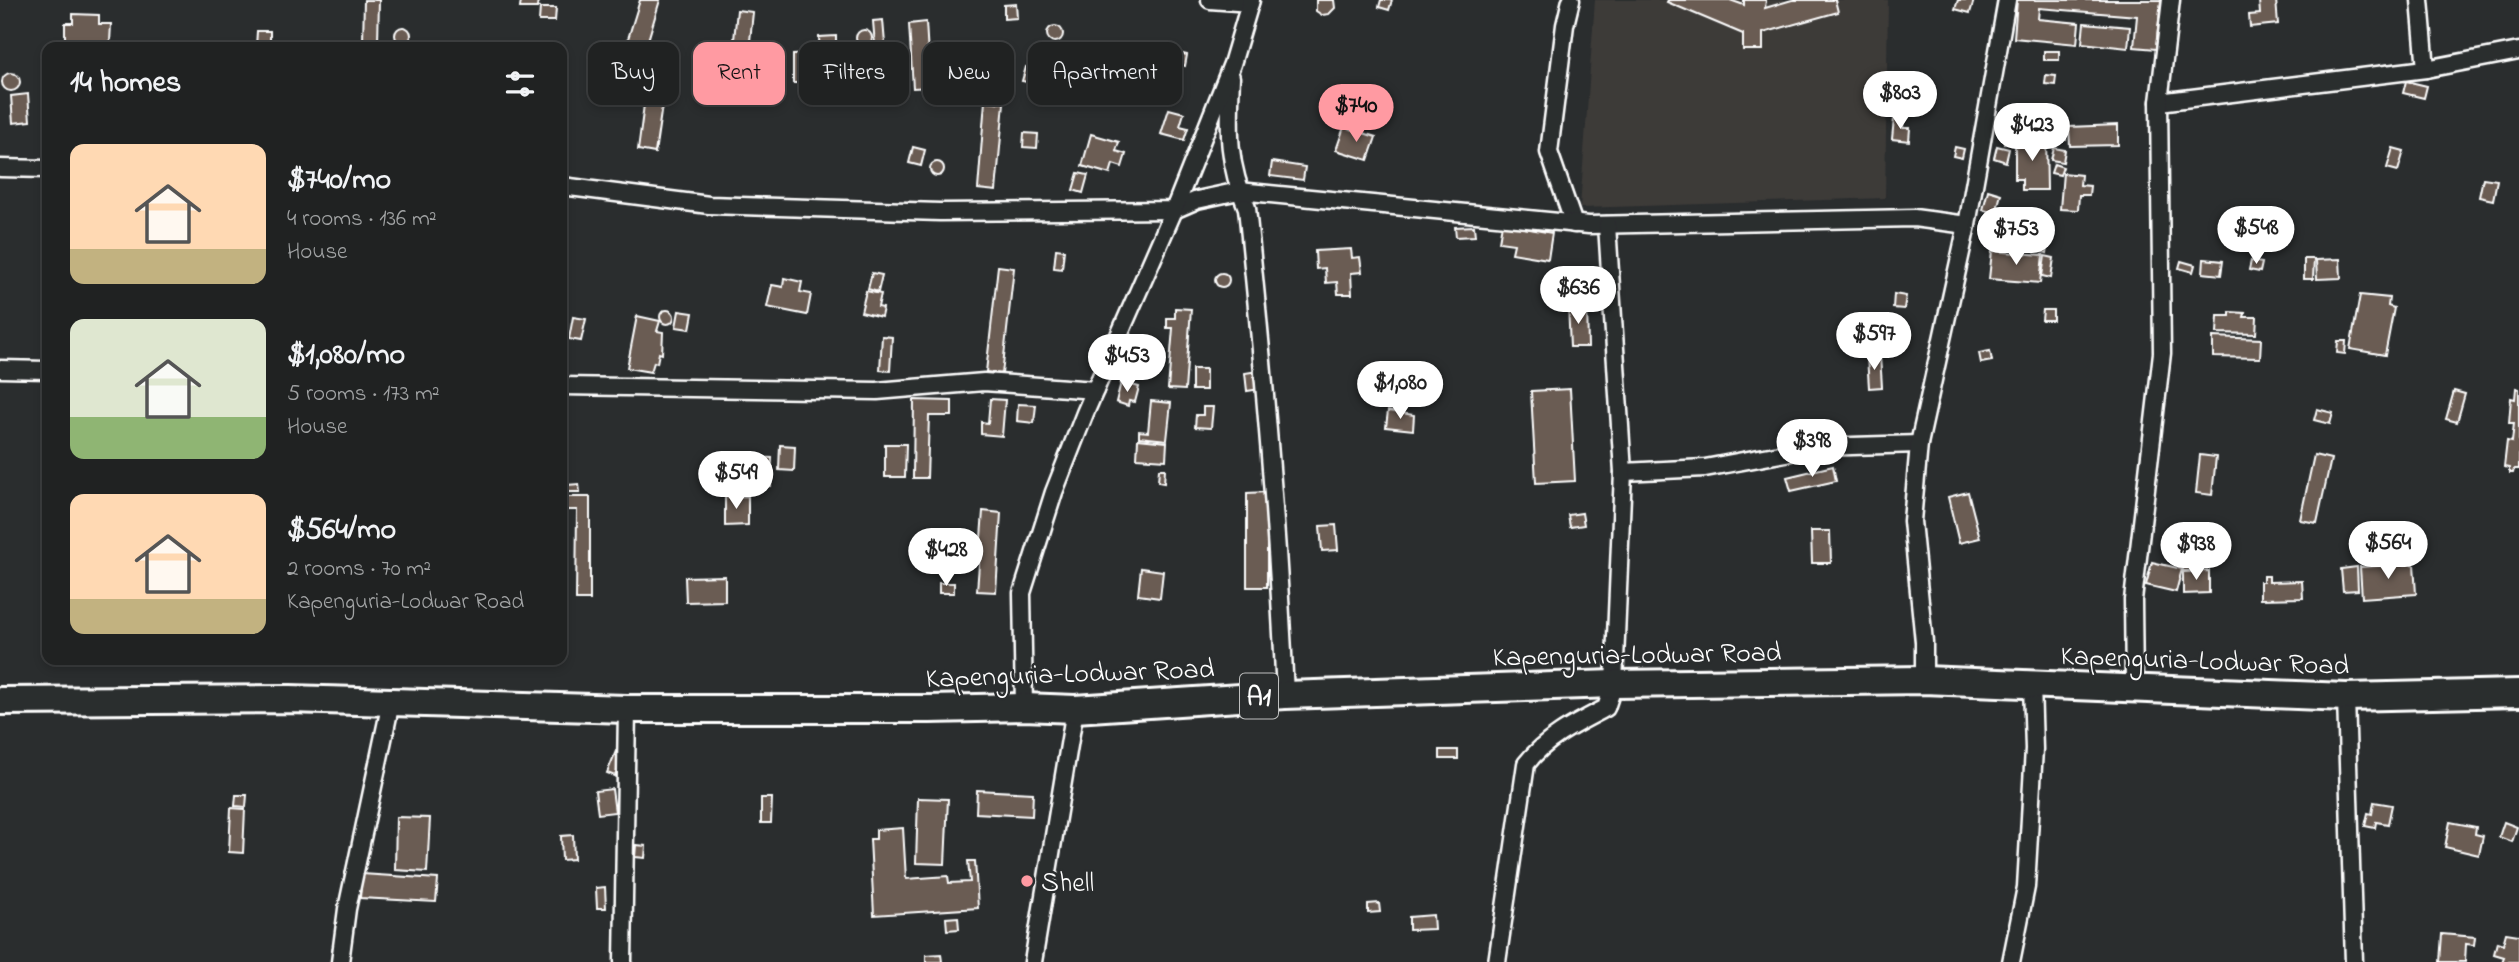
<!DOCTYPE html>
<html lang="en">
<head>
<meta charset="utf-8">
<style>
  :root { --surface:#202222; --page:#282a2a; --text:#f1f3f6; --muted:#a2a4a5; --line:#3d3f40; --accent:#ff9aa2 }
  body { margin:0; font-family:"Indie Flower",sans-serif; background:var(--page); color:var(--text); height:100vh; display:flex; flex-direction:column; font-size:26px; white-space:nowrap }
  * { box-sizing:border-box; margin:0 }
  p { font-size:23px; color:var(--muted) }
  .icon { flex:none; width:38px; height:38px; fill:none; stroke:currentColor; stroke-width:2; stroke-linecap:round; stroke-linejoin:round }
  .map { position:relative; flex:1; overflow:hidden }
  .sheet { position:absolute; left:42px; top:42px; width:525px; height:623px; display:flex; flex-direction:column; background:var(--surface); border-radius:14px; box-shadow:0 4px 10px #0003,0 0 0 2px var(--line) }
  .sheet>* { flex:none }
  .hud { position:absolute; left:588px; top:42px; width:665px; height:63px; display:flex; gap:14px }
  .price { position:absolute; translate:-50% -60px; padding:0 16px; border-radius:24px; background:#fff; color:#222; font-size:23px; line-height:46px; filter:drop-shadow(0 2px 4px #0008) }
  .price::after { content:''; position:absolute; left:50%; top:42px; width:21px; height:16px; margin-left:-10px; background:inherit; clip-path:polygon(0 0,100% 0,50% 100%) }
  .price.selected { background:var(--accent); color:#111 }
  ul { padding:0; list-style:none }
  li { display:flex; align-items:center; gap:21px; height:175px; padding:0 28px }
  li span { display:grid; place-items:center; flex:none; width:196px; height:140px; border-radius:14px; color:#555 }
  li>.icon { margin-inline-start:auto }
  span .icon { width:84px; height:84px; fill:#fffc; stroke-width:1 }
  li b { font-size:30px }
  h2 { display:flex; justify-content:space-between; align-items:center; height:84px; padding:0 28px; font-size:30px }
  .chip { padding:0 24px; border-radius:14px; background:var(--surface); box-shadow:0 4px 10px #0003,0 0 0 2px var(--line); font-size:24px; line-height:63px }
  .chip.selected { background:var(--accent); color:#111 }
  .map>svg:first-child { display:block }
</style>
</head>
<body>
<div class="map">
<svg width="2519" height="962" viewBox="0 0 2519 962">
  <rect width="100%" height="100%" fill="#2a2d2e"/>
  <filter id="ink" filterUnits="userSpaceOnUse"><feTurbulence type="fractalNoise" baseFrequency=".0143" numOctaves="2"/><feDisplacementMap in="SourceGraphic" scale="14" xChannelSelector="R" yChannelSelector="G"/><feConvolveMatrix kernelMatrix="1 2 1 2 8 2 1 2 1" color-interpolation-filters="sRGB"/></filter>
  <g filter="url(#ink)">
    <polygon fill="#3e3b39" points="1595,0 1888,0 1885,198 1580,208"/>
    <g fill="#6b5b52" stroke="#fff" stroke-width="2">
      <polygon points="364,0 379,0 378,42 363,42"/>
      <polygon points="521,0 538,0 537,8 520,8"/>
      <polygon points="640,0 660,0 646,47 627,42"/>
      <polygon points="1334,0 1335,8 1329,14 1322,15 1316,11 1316,0"/>
      <polygon points="1381,0 1392,0 1389,10 1379,7"/>
      <polygon points="1668,0 1730,0 1744,5 1744,0 1766,0 1765,8 1792,0 1835,0 1838,12 1763,33 1763,50 1743,50 1743,34 1667,2"/>
      <polygon points="1958,0 1974,0 1970,13 1955,9"/>
      <polygon points="2017,0 2161,0 2156,49 2134,47 2137,16 2039,8 2038,19 2079,23 2077,44 2014,38"/>
      <polygon points="2259,0 2276,0 2278,24 2250,27 2249,15 2260,14"/>
      <polygon points="1016,4 1017,18 1004,19 1004,5"/>
      <polygon points="540,8 556,8 555,21 539,21"/>
      <polygon points="737,10 753,12 750,41 734,40"/>
      <polygon points="73,14 99,15 99,24 111,24 110,42 98,42 97,47 74,47 74,41 65,41 65,23 73,23"/>
      <polygon points="883,20 885,44 875,45 873,21"/>
      <polygon points="926,22 930,87 913,88 909,24"/>
      <polygon points="2084,23 2130,27 2128,48 2082,43"/>
      <circle cx="1055" cy="34" r="8"/>
      <circle cx="403" cy="35" r="8"/>
      <circle cx="864" cy="38" r="8"/>
      <polygon points="257,31 270,31 270,45 276,45 276,47 256,47"/>
      <polygon points="836,36 836,55 820,56 819,37"/>
      <polygon points="1166,50 1187,55 1185,66 1179,64 1176,79 1161,75"/>
      <rect x="2044" y="51" width="15" height="9"/>
      <polygon points="813,54 813,83 793,83 793,55"/>
      <polygon points="1026,67 1037,70 1033,83 1022,81"/>
      <polygon points="967,72 967,76 975,75 976,83 955,86 953,74"/>
      <circle cx="11" cy="82" r="9"/>
      <polygon points="2046,75 2056,76 2055,85 2045,84"/>
      <polygon points="2406,81 2427,86 2424,98 2403,93"/>
      <polygon points="647,82 665,85 655,153 638,150"/>
      <polygon points="28,94 30,121 13,123 11,96"/>
      <polygon points="985,101 1004,103 996,191 978,189"/>
      <polygon points="2021,106 2036,106 2035,120 2021,120"/>
      <polygon points="1169,109 1184,113 1180,126 1188,128 1184,140 1161,134"/>
      <polygon points="1894,119 1904,119 1903,128 1910,128 1909,141 1892,139"/>
      <polygon points="2118,125 2118,145 2070,146 2069,127"/>
      <polygon points="1344,127 1376,137 1368,160 1336,150"/>
      <polygon points="2065,128 2066,140 2052,140 2052,129"/>
      <rect x="2004" y="130" width="16" height="14"/>
      <polygon points="1024,133 1038,134 1037,148 1023,147"/>
      <polygon points="1091,134 1119,142 1116,151 1126,154 1122,167 1113,164 1110,174 1082,166"/>
      <polygon points="2022,136 2046,136 2047,190 2022,190 2022,179 2015,179 2015,146 2022,146"/>
      <polygon points="1997,146 2009,149 2006,162 1994,158"/>
      <polygon points="913,147 925,150 921,166 909,163"/>
      <polygon points="1955,147 1964,149 1962,158 1953,156"/>
      <polygon points="2054,148 2065,150 2063,162 2051,160"/>
      <polygon points="2393,148 2404,151 2398,171 2387,168"/>
      <polygon points="1272,162 1305,167 1303,180 1270,176"/>
      <circle cx="937" cy="169" r="7"/>
      <polygon points="2054,164 2063,167 2060,175 2051,173"/>
      <polygon points="1078,173 1088,175 1083,193 1073,190"/>
      <polygon points="2063,173 2081,175 2080,185 2090,186 2089,195 2079,195 2078,210 2060,209"/>
      <polygon points="2483,178 2497,180 2493,200 2479,197"/>
      <polygon points="1988,190 2001,194 1996,213 1983,210"/>
      <polygon points="1502,224 1552,233 1548,259 1512,253 1514,244 1499,242"/>
      <polygon points="1474,226 1475,236 1456,237 1455,227"/>
      <polygon points="1997,231 2010,234 2006,246 1994,242"/>
      <polygon points="2031,236 2049,240 2047,253 2028,248"/>
      <polygon points="1056,249 1064,250 1062,269 1054,268"/>
      <polygon points="1351,249 1352,258 1360,257 1362,272 1351,273 1352,294 1338,294 1337,282 1326,283 1325,268 1316,269 1315,251"/>
      <polygon points="1992,251 2043,255 2040,283 1989,279"/>
      <polygon points="2045,256 2054,258 2051,278 2042,276"/>
      <polygon points="2204,259 2223,261 2221,275 2203,273"/>
      <polygon points="2304,259 2314,259 2313,279 2304,279"/>
      <polygon points="2340,259 2341,278 2317,279 2316,260"/>
      <polygon points="2181,261 2195,265 2193,272 2179,268"/>
      <polygon points="2251,261 2262,263 2260,272 2249,270"/>
      <polygon points="998,266 1014,268 1002,374 986,372"/>
      <circle cx="1222" cy="280" r="7"/>
      <polygon points="872,273 882,275 878,292 868,289"/>
      <polygon points="784,278 802,282 800,292 811,294 807,315 767,307 772,285 783,287"/>
      <polygon points="866,291 881,294 878,307 883,308 881,317 861,312"/>
      <polygon points="1894,294 1906,296 1904,309 1893,308"/>
      <polygon points="2360,295 2389,298 2388,306 2394,308 2385,355 2350,349"/>
      <polygon points="1587,304 1588,347 1570,347 1568,305"/>
      <polygon points="1175,308 1191,309 1185,390 1168,389 1173,328 1167,328 1167,318 1175,318"/>
      <polygon points="2043,310 2053,310 2053,320 2042,320"/>
      <circle cx="667" cy="317" r="7"/>
      <polygon points="679,311 693,313 690,329 676,327"/>
      <polygon points="2230,312 2245,313 2244,317 2257,317 2256,334 2217,333 2218,316 2230,316"/>
      <polygon points="637,316 660,321 657,331 663,332 662,354 659,353 657,363 654,362 651,372 627,368"/>
      <polygon points="573,317 586,319 581,341 569,339"/>
      <polygon points="882,336 892,337 890,371 880,370"/>
      <polygon points="2213,337 2261,339 2260,358 2213,357"/>
      <polygon points="2338,341 2346,341 2345,354 2337,353"/>
      <polygon points="1990,351 1992,361 1981,363 1979,353"/>
      <polygon points="1880,355 1882,387 1869,388 1867,356"/>
      <rect x="1192" y="369" width="14" height="21"/>
      <polygon points="1258,371 1260,389 1247,391 1245,373"/>
      <polygon points="1121,382 1139,387 1135,402 1129,401 1128,406 1116,402"/>
      <polygon points="2516,388 2519,389 2519,469 2514,469 2513,473 2509,473 2509,468 2504,467 2507,441 2512,442 2514,423 2509,423 2511,398 2515,399"/>
      <polygon points="1570,389 1575,481 1536,483 1531,391"/>
      <polygon points="2454,391 2465,394 2457,422 2446,419"/>
      <polygon points="990,399 1005,400 1002,436 981,434 981,422 988,423"/>
      <polygon points="914,400 952,401 952,416 929,416 927,478 913,478"/>
      <polygon points="1151,401 1171,403 1167,440 1139,437 1139,431 1148,432"/>
      <polygon points="1018,404 1036,405 1034,423 1017,421"/>
      <polygon points="1203,407 1213,407 1211,428 1195,427 1196,415 1203,415"/>
      <polygon points="2317,409 2333,413 2330,424 2314,420"/>
      <polygon points="1388,411 1414,415 1413,430 1386,427"/>
      <polygon points="1138,439 1167,442 1166,460 1137,458"/>
      <polygon points="885,444 906,444 905,477 885,477"/>
      <polygon points="780,445 795,446 794,471 779,470"/>
      <polygon points="2200,455 2216,457 2212,495 2196,493"/>
      <polygon points="2314,455 2331,459 2317,523 2300,520"/>
      <polygon points="746,457 772,458 771,486 745,485"/>
      <polygon points="1833,466 1836,481 1791,491 1787,477"/>
      <polygon points="1159,469 1165,469 1164,483 1158,482"/>
      <polygon points="579,484 580,492 567,492 567,485"/>
      <polygon points="1267,492 1267,587 1247,587 1247,493"/>
      <polygon points="1968,492 1980,538 1959,543 1948,497"/>
      <polygon points="748,496 748,525 725,526 725,497"/>
      <polygon points="566,497 590,497 590,600 576,600 577,510 566,510"/>
      <polygon points="983,511 1001,513 996,592 977,591"/>
      <polygon points="1582,513 1584,525 1570,527 1568,515"/>
      <polygon points="1336,525 1338,550 1322,551 1320,526"/>
      <polygon points="1811,531 1830,531 1831,563 1812,563"/>
      <polygon points="2182,549 2200,549 2200,570 2183,571"/>
      <polygon points="2152,562 2182,569 2176,592 2146,585"/>
      <polygon points="2414,564 2416,594 2362,598 2360,567"/>
      <polygon points="2357,567 2358,590 2343,591 2341,569"/>
      <polygon points="1141,568 1163,571 1160,598 1138,595"/>
      <polygon points="2209,571 2209,593 2183,594 2183,572"/>
      <polygon points="725,576 725,601 686,602 685,577"/>
      <polygon points="2263,576 2269,576 2269,582 2302,581 2303,598 2260,599 2260,582 2263,582"/>
      <rect x="939" y="583" width="15" height="10"/>
      <rect x="1440" y="750" width="18" height="9"/>
      <polygon points="616,751 624,754 615,776 607,773"/>
      <polygon points="612,789 615,812 598,814 595,791"/>
      <polygon points="977,790 1033,793 1032,816 976,813"/>
      <polygon points="236,795 247,795 246,807 235,806"/>
      <polygon points="761,798 772,798 771,823 761,823"/>
      <polygon points="918,798 948,799 945,864 916,863"/>
      <polygon points="2374,802 2392,805 2388,824 2376,822 2375,828 2365,826 2368,813 2372,814"/>
      <polygon points="231,808 245,809 243,853 229,852"/>
      <polygon points="396,817 430,818 427,872 395,870"/>
      <polygon points="2450,822 2476,827 2475,834 2483,836 2479,855 2445,847"/>
      <polygon points="2504,822 2517,827 2512,842 2499,837"/>
      <polygon points="903,828 906,879 948,876 949,883 970,882 968,861 975,861 978,908 874,915 870,839 876,839 876,830"/>
      <polygon points="573,835 574,859 562,860 561,836"/>
      <polygon points="636,845 646,846 645,858 635,857"/>
      <polygon points="362,874 438,879 436,902 360,898"/>
      <polygon points="605,887 606,908 597,908 596,888"/>
      <polygon points="1379,903 1380,912 1368,913 1368,904"/>
      <polygon points="1433,915 1434,929 1409,930 1409,917"/>
      <polygon points="958,917 959,929 947,930 946,918"/>
      <polygon points="2506,933 2519,935 2519,962 2502,962 2504,957 2494,954 2497,942 2503,944"/>
      <polygon points="2442,934 2475,937 2474,945 2466,944 2465,962 2440,962"/>
      <polygon points="941,954 942,962 926,962 926,955"/>
    </g>
    <g fill="none" stroke-linecap="round" stroke-linejoin="round">
      <g stroke="#fff" stroke-width="21">
        <g id="minor">
          <polyline points="1210,0 1250,3"/>
          <polyline points="1571,0 1565,25 1549,152 1574,224"/>
          <polyline points="2420,0 2426,69"/>
          <path d="M 1231,77 C 1229,127 1226,160 1247,208 C 1264,370 1278,532 1285,695"/>
          <polyline points="2159,102 2426,69 2519,51"/>
          <polyline points="0,168 47,169"/>
          <polyline points="562,186 709,205 940,212 1174,210 1197,200 1239,191 1589,225 1914,218 1967,225"/>
          <polyline points="0,369 47,370"/>
          <polyline points="562,386 877,391 984,382 1095,390"/>
          <polyline points="1623,472 1705,468 1818,447 1919,444"/>
          <polyline points="1924,680 1924,642 1912,521 1919,444 1967,225 2007,0"/>
          <polyline points="2134,687 2133,600 2162,353 2159,102 2171,0"/>
          <polyline points="2346,697 2354,962"/>
          <polyline points="1024,707 1022,593 1054,492 1085,413 1174,210 1232,64 1251,0"/>
          <polyline points="340,962 347,909 391,702"/>
          <polyline points="623,962 627,709"/>
          <polyline points="1033,962 1075,709"/>
          <path d="M 1497,962 L 1526,764 C 1546,738 1577,723 1606,708 L 1614,684 L 1623,472 L 1607,225"/>
          <polyline points="2011,962 2026,887 2034,749 2032,684"/>
        </g>
      </g>
      <g stroke="#fff" stroke-width="32">
        <polyline id="trunk" points="0,701 290,699 627,709 930,709 1024,707 1075,709 1285,695 1614,684 1924,680 2346,697 2519,693"/>
      </g>
      <use href="#minor" stroke="#2a2d2e" stroke-width="16"/>
      <use href="#trunk" stroke="#2a2d2e" stroke-width="26"/>
    </g>
  </g>
  <circle fill="#ff9aa2" stroke="#2a2d2e" stroke-width="2.5" cx="1027" cy="881" r="7"/>
  <g text-anchor="middle" stroke-width="5" stroke-linejoin="round" paint-order="stroke">
    <rect fill="#2a2d2e" stroke="#bfc0c0" stroke-width="2" x="1240" y="673.5" width="38" height="45" rx="5"/>
    <g font-size="26" font-weight="bold" fill="#fff">
      <text x="1259" y="705">A1</text>
    </g>
    <g font-size="28" fill="#fff" stroke="#2a2d2e">
      <text transform="translate(1637 653) rotate(-1)" y="10">Kapenguria-Lodwar Road</text>
      <text transform="translate(2205 659) rotate(2)" y="10">Kapenguria-Lodwar Road</text>
      <text transform="translate(1070 672) rotate(-2)" y="10">Kapenguria-Lodwar Road</text>
    </g>
    <g font-size="28" fill="#fff" stroke="#2a2d2e" text-anchor="start">
      <text x="1041" y="891">Shell</text>
    </g>
  </g>
</svg>
<b class="price" style="left:1900px;top:131px">$803</b>
<b class="price selected" style="left:1356px;top:144px">$740</b>
<b class="price" style="left:2032px;top:163px">$423</b>
<b class="price" style="left:2256px;top:266px">$548</b>
<b class="price" style="left:2016px;top:267px">$753</b>
<b class="price" style="left:1578px;top:326px">$636</b>
<b class="price" style="left:1874px;top:372px">$597</b>
<b class="price" style="left:1127px;top:394px">$453</b>
<b class="price" style="left:1400px;top:421px">$1,080</b>
<b class="price" style="left:1812px;top:479px">$398</b>
<b class="price" style="left:736px;top:511px">$549</b>
<b class="price" style="left:2388px;top:581px">$564</b>
<b class="price" style="left:2196px;top:582px">$938</b>
<b class="price" style="left:946px;top:588px">$428</b>
<div class="hud">
<a class="chip">Buy</a>
<a class="chip selected">Rent</a>
<a class="chip">Filters</a>
<a class="chip">New</a>
<a class="chip">Apartment</a>
</div>
<section class="sheet">
<h2>14 homes<svg class="icon" aria-label="filters" viewBox="0 0 24 24"><path d="M4 7h16M4 17h16"/><circle cx="9" cy="7" r="2"/><circle cx="15" cy="17" r="2"/></svg></h2>
<ul>
<li><span style="background:linear-gradient(#ffd9b3 75%,#c2b280 0)"><svg class="icon" aria-label="home" viewBox="0 0 24 24"><path d="M3 11l9-7 9 7M6 9v11h12V9"/></svg></span><div><b>$740/mo</b><p>4 rooms · 136 m²</p><p>House</p></div></li>
<li><span style="background:linear-gradient(#dfe7d0 70%,#8fb573 0)"><svg class="icon" aria-label="home" viewBox="0 0 24 24"><path d="M3 11l9-7 9 7M6 9v11h12V9"/></svg></span><div><b>$1,080/mo</b><p>5 rooms · 173 m²</p><p>House</p></div></li>
<li><span style="background:linear-gradient(#ffd9b3 75%,#c2b280 0)"><svg class="icon" aria-label="home" viewBox="0 0 24 24"><path d="M3 11l9-7 9 7M6 9v11h12V9"/></svg></span><div><b>$564/mo</b><p>2 rooms · 70 m²</p><p>Kapenguria-Lodwar Road</p></div></li>
</ul>
</section>
</div>
</body>
</html>
